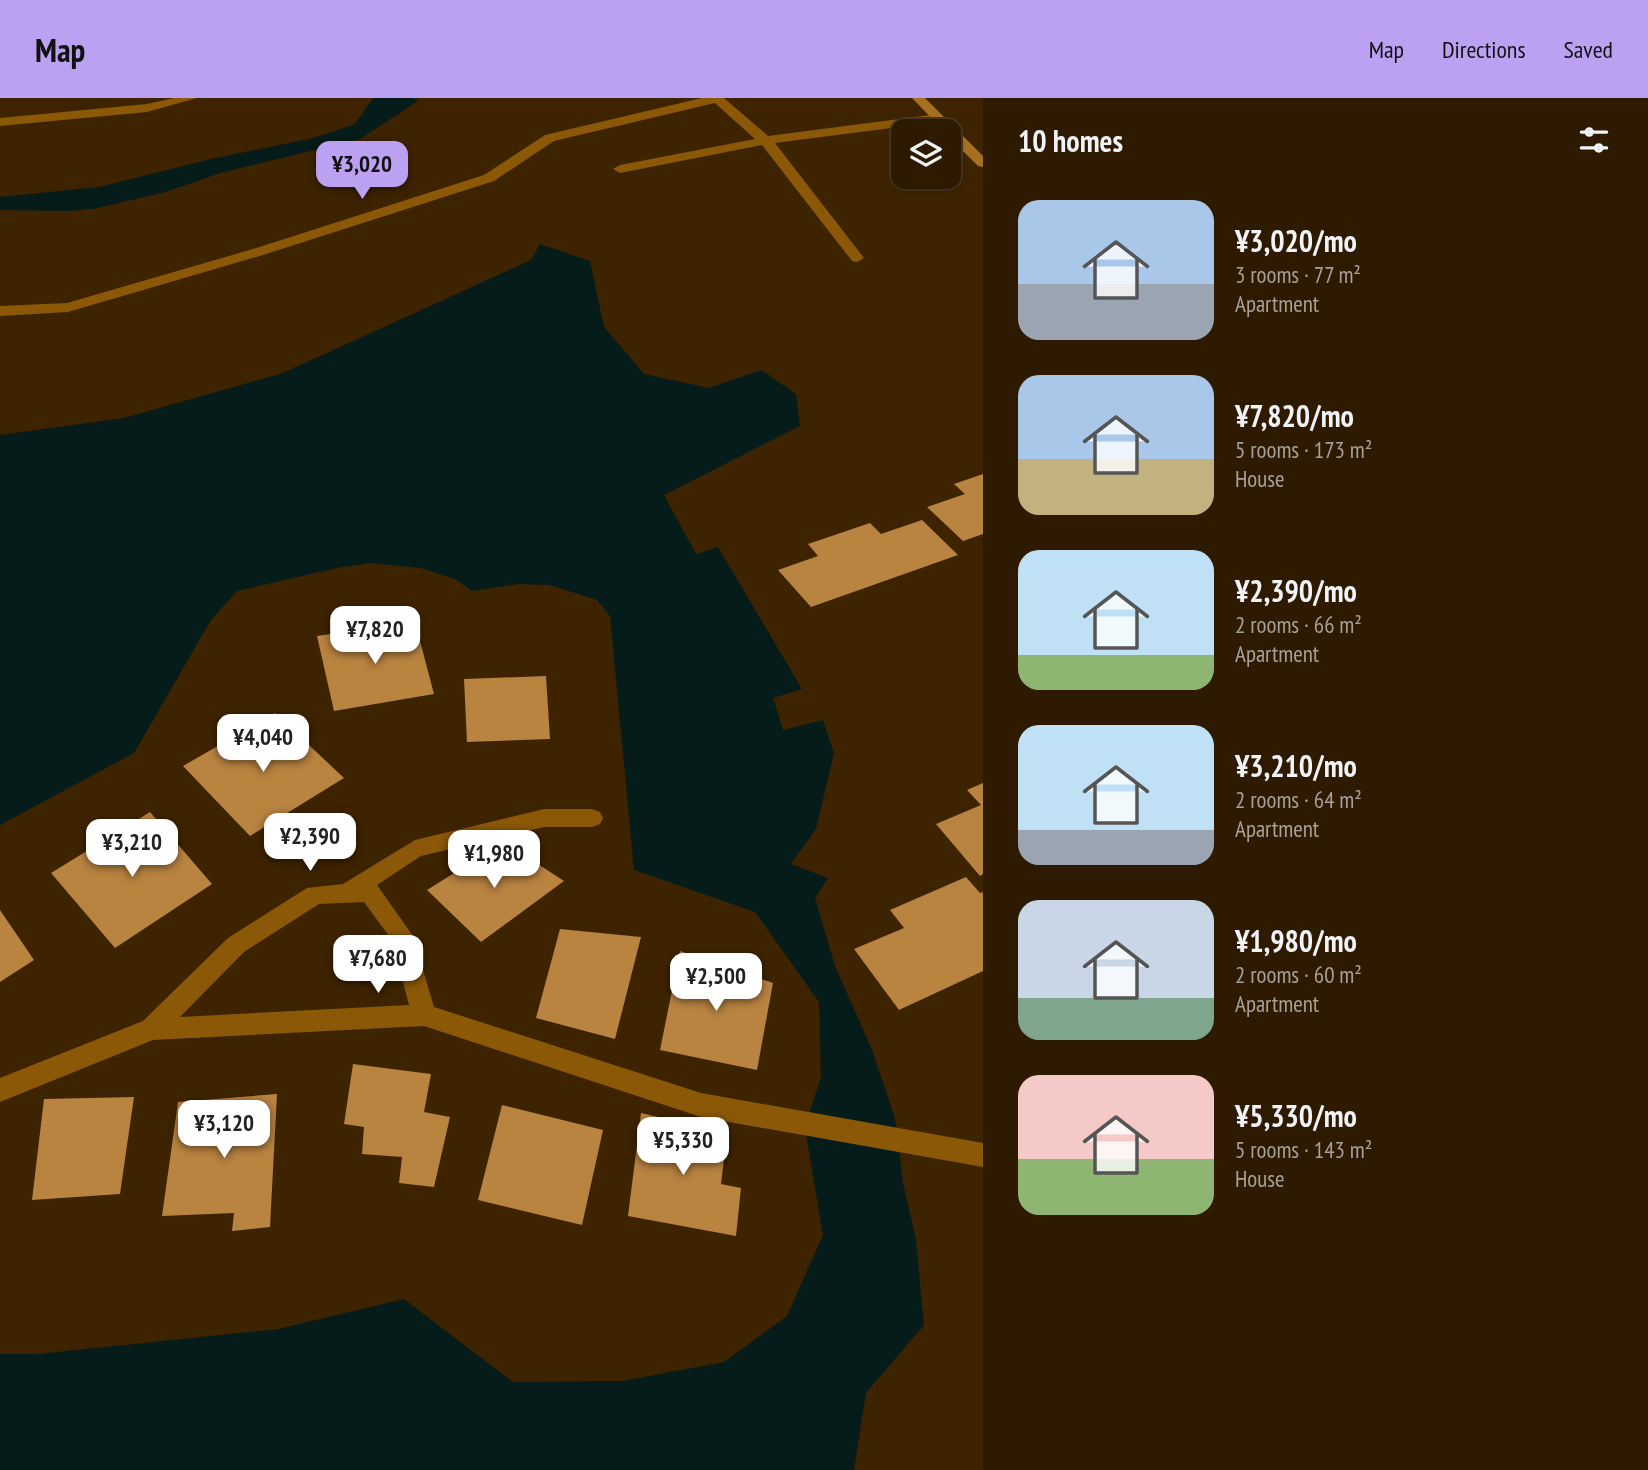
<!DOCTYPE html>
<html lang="en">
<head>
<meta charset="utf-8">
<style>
  :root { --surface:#2e1a00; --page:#36230a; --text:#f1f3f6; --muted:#a7a199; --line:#493822; --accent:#bca0f2 }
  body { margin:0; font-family:"PT Sans Narrow",sans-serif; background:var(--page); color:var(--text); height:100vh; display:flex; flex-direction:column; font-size:26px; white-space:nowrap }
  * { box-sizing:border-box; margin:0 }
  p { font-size:23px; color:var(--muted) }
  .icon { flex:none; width:38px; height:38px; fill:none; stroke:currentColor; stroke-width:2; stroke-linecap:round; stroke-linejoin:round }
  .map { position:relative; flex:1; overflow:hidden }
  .drawer { display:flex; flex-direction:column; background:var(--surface); width:665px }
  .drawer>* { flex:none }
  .tools { position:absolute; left:891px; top:21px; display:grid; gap:14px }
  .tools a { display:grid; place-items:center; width:70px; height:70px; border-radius:14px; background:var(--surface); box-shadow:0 2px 5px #0004,0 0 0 2px var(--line); font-size:35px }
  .price { position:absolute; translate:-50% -60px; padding:0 16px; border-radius:14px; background:#fff; color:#222; font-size:23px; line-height:46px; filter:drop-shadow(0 2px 4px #0008) }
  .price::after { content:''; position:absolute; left:50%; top:42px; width:21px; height:16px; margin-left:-10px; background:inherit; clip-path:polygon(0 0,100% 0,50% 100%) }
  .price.current { background:var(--accent); color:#111 }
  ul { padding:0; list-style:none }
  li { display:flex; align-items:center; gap:21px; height:175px; padding:0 35px }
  li span { display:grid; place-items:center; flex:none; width:196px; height:140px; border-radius:21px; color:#555 }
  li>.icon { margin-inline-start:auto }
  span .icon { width:84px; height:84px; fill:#fffc; stroke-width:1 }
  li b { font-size:30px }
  h2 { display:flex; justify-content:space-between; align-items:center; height:84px; padding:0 35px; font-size:30px }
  header { display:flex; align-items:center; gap:42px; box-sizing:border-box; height:98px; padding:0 35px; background:var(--accent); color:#111 }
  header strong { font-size:33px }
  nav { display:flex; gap:38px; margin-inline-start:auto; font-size:24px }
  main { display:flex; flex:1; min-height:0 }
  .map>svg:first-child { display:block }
</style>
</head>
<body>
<header>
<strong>Map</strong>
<nav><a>Map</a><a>Directions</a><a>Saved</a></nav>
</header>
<main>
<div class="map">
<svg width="983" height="1372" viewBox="0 0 983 1372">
  <rect width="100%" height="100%" fill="#3e2300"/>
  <g fill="#061c1a">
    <polygon points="373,0 414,0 418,3 360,41 220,75 166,94 93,111 69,113 0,112 0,99 99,89 211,61 313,40 355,26"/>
    <polygon points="540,146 590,163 604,229 644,276 709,290 761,272 796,296 800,328 664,397 696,456 718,449 802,591 773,600 783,632 823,622 834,655 816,731 791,766 828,780 815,800 835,868 872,952 895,1020 903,1085 916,1141 924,1227 866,1295 854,1372 0,1372 0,1256 38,1256 278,1231 404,1201 513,1284 622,1283 724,1264 787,1218 823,1137 805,1029 821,979 819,904 755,814 634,772 610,518 597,502 550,487 520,486 472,493 457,482 421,470 370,465 337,470 237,493 211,522 134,655 0,727 0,337 124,320 283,275 531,162"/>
  </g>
  <g fill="#b98340">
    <polygon points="983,376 983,436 963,443 927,409 965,396 954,386"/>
    <polygon points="922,422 958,457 811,509 778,472 818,458 808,446 870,425 881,436"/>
    <polygon points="415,524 434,596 334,613 317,538"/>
    <polygon points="546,578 550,641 467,644 464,581"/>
    <polygon points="275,615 344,680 250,738 183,668"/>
    <polygon points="983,685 983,776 980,778 936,726 981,707 967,692"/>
    <polygon points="150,714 212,786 115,850 51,775"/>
    <polygon points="504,744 564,783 481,844 427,792"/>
    <polygon points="966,779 980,795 983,794 983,873 899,912 854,851 904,830 890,812"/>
    <polygon points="0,812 34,862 0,884"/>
    <polygon points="560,831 641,839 615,941 536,920"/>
    <polygon points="680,853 773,885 757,972 660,952"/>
    <polygon points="353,966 431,976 424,1014 450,1019 434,1089 399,1085 402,1059 362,1056 364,1029 344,1026"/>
    <polygon points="277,996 270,1129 232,1133 234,1115 162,1118 178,1004"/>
    <polygon points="134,999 120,1096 32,1102 44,1001"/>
    <polygon points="502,1007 603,1032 582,1127 478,1102"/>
    <polygon points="641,1015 727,1035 721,1086 741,1090 736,1138 628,1118"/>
  </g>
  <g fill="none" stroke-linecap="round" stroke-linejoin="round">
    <g fill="#8b5807" fill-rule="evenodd">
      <polygon points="174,0 197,0 147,14 0,28 0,20 147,6"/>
      <polygon points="702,0 724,0 768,38 938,16 944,20 938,24 775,45 864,160 857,164 852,163 762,47 620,75 613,71 620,67 755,41 715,5 554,43 494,83 263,157 68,214 0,218 0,208 67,205 253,151 484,77 545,37"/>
      <path d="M 544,711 L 592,711 L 600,714 L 603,720 L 600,726 L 592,729 L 544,729 L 421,758 L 377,787 L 413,838 L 434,909 L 701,995 L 983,1045 L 983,1069 L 701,1019 L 424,928 L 153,942 L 0,1004 L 0,980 L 143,923 L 228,840 L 307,790 L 343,786 L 415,742 ZM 364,804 L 392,842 L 409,907 L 180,919 L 244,854 L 319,806 Z"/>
    </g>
    <polygon fill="#a67021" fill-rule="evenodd" points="912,0 925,0 983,58 983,69 978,68 948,38 948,33 944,33"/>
  </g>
</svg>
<div class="tools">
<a><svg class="icon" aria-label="layers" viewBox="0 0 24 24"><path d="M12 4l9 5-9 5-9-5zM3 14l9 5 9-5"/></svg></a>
</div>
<b class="price current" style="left:362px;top:103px">¥3,020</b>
<b class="price" style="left:375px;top:568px">¥7,820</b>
<b class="price" style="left:263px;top:676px">¥4,040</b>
<b class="price" style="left:310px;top:775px">¥2,390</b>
<b class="price" style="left:132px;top:781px">¥3,210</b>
<b class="price" style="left:494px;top:792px">¥1,980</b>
<b class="price" style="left:378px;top:897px">¥7,680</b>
<b class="price" style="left:716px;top:915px">¥2,500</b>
<b class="price" style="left:224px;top:1062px">¥3,120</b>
<b class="price" style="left:683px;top:1079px">¥5,330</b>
</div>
<section class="drawer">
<h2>10 homes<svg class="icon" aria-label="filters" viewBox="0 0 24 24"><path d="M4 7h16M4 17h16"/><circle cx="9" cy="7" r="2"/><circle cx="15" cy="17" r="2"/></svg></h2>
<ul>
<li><span style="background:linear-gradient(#a9c7e8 60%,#9aa5b1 0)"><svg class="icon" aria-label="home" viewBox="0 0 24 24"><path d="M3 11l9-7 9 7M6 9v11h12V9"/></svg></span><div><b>¥3,020/mo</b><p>3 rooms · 77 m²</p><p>Apartment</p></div></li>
<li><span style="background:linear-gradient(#a9c7e8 60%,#c2b280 0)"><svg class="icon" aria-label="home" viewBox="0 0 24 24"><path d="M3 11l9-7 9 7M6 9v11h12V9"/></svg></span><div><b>¥7,820/mo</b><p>5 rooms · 173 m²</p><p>House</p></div></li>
<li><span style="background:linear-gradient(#bfe0f5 75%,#8fb573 0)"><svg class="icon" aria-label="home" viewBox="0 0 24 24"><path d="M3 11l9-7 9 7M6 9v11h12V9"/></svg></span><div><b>¥2,390/mo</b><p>2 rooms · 66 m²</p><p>Apartment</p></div></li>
<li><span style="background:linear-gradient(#bfe0f5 75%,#9aa5b1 0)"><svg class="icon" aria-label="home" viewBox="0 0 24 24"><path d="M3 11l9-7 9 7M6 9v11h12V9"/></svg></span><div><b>¥3,210/mo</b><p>2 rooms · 64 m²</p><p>Apartment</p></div></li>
<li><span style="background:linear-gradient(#c9d6e8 70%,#7fa58c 0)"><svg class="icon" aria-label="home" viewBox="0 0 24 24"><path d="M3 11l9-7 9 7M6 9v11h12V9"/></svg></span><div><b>¥1,980/mo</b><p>2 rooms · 60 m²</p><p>Apartment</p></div></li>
<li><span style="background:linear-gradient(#f6c9c9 60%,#8fb573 0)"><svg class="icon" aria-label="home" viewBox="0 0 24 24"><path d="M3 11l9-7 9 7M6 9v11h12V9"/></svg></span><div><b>¥5,330/mo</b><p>5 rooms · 143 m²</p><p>House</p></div></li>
</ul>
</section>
</main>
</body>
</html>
